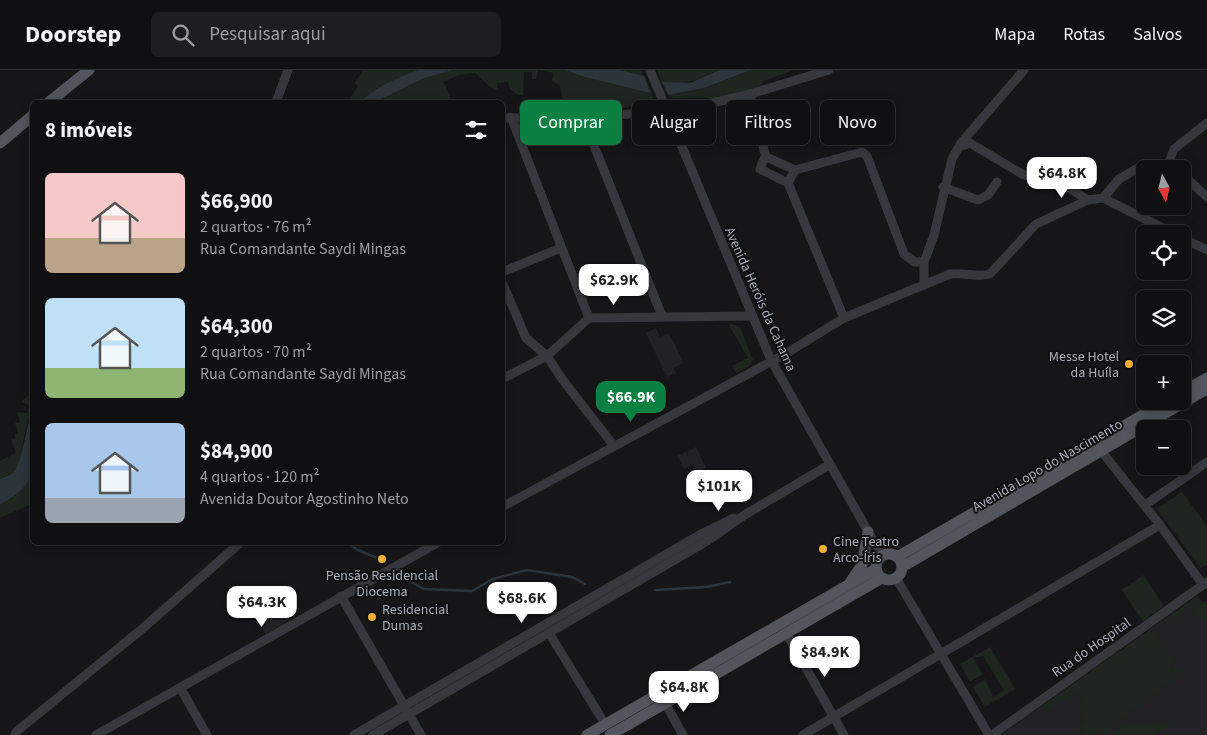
<!DOCTYPE html>
<html lang="pt">
<head>
<meta charset="utf-8">
<style>
  :root { --surface:#101012; --page:#1e1e20; --text:#f1f3f6; --muted:#9c9d9f; --line:#303032; --accent:#0b8043 }
  body { margin:0; font-family:"Source Sans 3",sans-serif; background:var(--page); color:var(--text); height:100vh; display:flex; flex-direction:column; font-size:19px; white-space:nowrap }
  * { box-sizing:border-box; margin:0 }
  p { font-size:16px; color:var(--muted) }
  .icon { flex:none; width:28px; height:28px; fill:none; stroke:currentColor; stroke-width:2; stroke-linecap:round; stroke-linejoin:round }
  .map { position:relative; flex:1; overflow:hidden }
  .drawer { position:absolute; left:30px; top:30px; width:475px; height:445px; display:flex; flex-direction:column; background:var(--surface); border-radius:8px; box-shadow:0 2px 12px #0003,0 0 0 1px var(--line) }
  .drawer>* { flex:none }
  .banner { position:absolute; left:520px; top:30px; width:475px; height:45px; display:flex; gap:10px }
  .needle { width:32px; rotate:172deg }
  .buttons { position:absolute; left:1136px; top:90px; display:grid; gap:10px }
  .buttons a { display:grid; place-items:center; width:55px; height:55px; border-radius:8px; background:var(--surface); box-shadow:0 2px 12px #0003,0 0 0 1px var(--line); font-size:25px }
  .price { position:absolute; translate:-50% -42px; padding:0 11px; border-radius:10px; background:#fff; color:#222; font-size:16px; line-height:32px; filter:drop-shadow(0 1px 2px #0008) }
  .price::after { content:''; position:absolute; left:50%; top:30px; width:15px; height:11px; margin-left:-8px; background:inherit; clip-path:polygon(0 0,100% 0,50% 100%) }
  .price.on { background:var(--accent); color:#fff }
  ul { padding:0; list-style:none }
  li { display:flex; align-items:center; gap:15px; height:125px; padding:0 15px }
  li span { display:grid; place-items:center; flex:none; width:140px; height:100px; border-radius:8px; color:#555 }
  li>.icon { margin-inline-start:auto }
  span .icon { width:60px; height:60px; fill:#fffc; stroke-width:1 }
  li b { font-size:21px }
  h2 { display:flex; justify-content:space-between; align-items:center; height:60px; padding:0 15px; font-size:21px }
  .tag { padding:0 18px; border-radius:8px; background:var(--surface); box-shadow:0 2px 12px #0003,0 0 0 1px var(--line); font-size:18px; line-height:45px }
  .tag.on { background:var(--accent); color:#fff }
  header { display:flex; align-items:center; gap:30px; box-sizing:border-box; height:70px; padding:0 25px; background:var(--surface); border-bottom:1px solid var(--line) }
  header strong { font-size:24px }
  nav { display:flex; gap:28px; margin-inline-start:auto; font-size:18px }
  .search { width:350px; height:45px; background:var(--page); display:flex; align-items:center; gap:12px; box-sizing:border-box; padding:0 18px; border-radius:8px; color:var(--muted); font-size:19px }
  .map>svg:first-child { display:block }
</style>
</head>
<body>
<header>
<strong>Doorstep</strong>
<div class="search"><svg class="icon" aria-label="search" viewBox="0 0 24 24"><circle cx="10" cy="10" r="6"/><path d="M15 15l6 6"/></svg>Pesquisar aqui</div>
<nav><a>Mapa</a><a>Rotas</a><a>Salvos</a></nav>
</header>
<div class="map">
<svg width="1207" height="665" viewBox="0 0 1207 665">
  <rect width="100%" height="100%" fill="#161618"/>
  <g fill="#222225">
    <polygon points="656,258 660,267 669,263 684,293 673,298 676,303 667,307 646,263"/>
    <polygon points="696,377 706,398 698,402 693,394 684,399 677,386 686,382 688,386 688,381"/>
    <polygon points="1197,526 1203,533 1207,531 1207,665 1001,665"/>
    <polygon points="279,528 290,550 265,564 253,540"/>
  </g>
  <g fill="#1e261f">
    <polygon points="364,0 538,0 536,9 532,9 532,2 524,2 523,25 518,25 510,19 508,12 497,13 498,20 490,17 475,3 458,5 444,12 452,32 350,32 351,27 358,16 354,13"/>
    <polygon points="539,0 641,0 653,26 652,32 634,37 576,41 576,34 564,35 560,16 552,11 554,3"/>
    <path d="M 657,0 L 719,0 C 694,9 691,17 662,12 Z"/>
    <polygon points="751,0 794,0 764,11 757,19 711,30 705,27 672,28 668,25 704,18"/>
    <polygon points="730,253 740,257 753,290 749,296 736,303 732,296 748,288 730,257"/>
    <polygon points="32,322 32,338 25,362 20,391 15,402 0,409 0,391 16,383 11,369 15,369 15,364 18,364 15,353 20,352 17,342 27,343 29,335 21,332"/>
    <path d="M 32,403 L 32,434 L 0,448 L 0,435 C 14,426 27,419 32,403 Z"/>
    <polygon points="1182,422 1207,456 1207,495 1201,498 1157,439"/>
    <polygon points="1143,505 1164,536 1143,551 1122,520"/>
    <polygon points="1197,526 1203,533 1207,531 1207,554 1205,556 1190,536 1165,554 1163,551"/>
    <polygon points="1151,559 1172,588 1173,592 1168,597 1172,602 1178,598 1182,603 1103,662 1101,659 1091,665 1084,665 1079,657 1087,651 1078,637 1084,633 1077,623 1046,642 1042,636"/>
    <polygon points="990,577 1015,619 985,637 973,617 985,609 993,627 1004,620 983,586 973,588 982,604 970,612 960,594"/>
    <polygon points="1173,652 1155,665 1113,665 1125,656"/>
  </g>
  <g fill="#2c353c">
    <path d="M 419,0 L 453,0 L 424,8 L 375,32 L 361,32 C 374,17 400,7 419,0 Z"/>
    <polygon points="565,0 619,0 644,6 651,23 585,7"/>
    <polygon points="719,0 751,0 704,18 668,25 662,12 690,13"/>
    <path d="M 32,338 L 32,403 C 27,419 14,426 0,435 L 0,409 C 4,407 11,405 14,402 C 20,397 29,349 32,338 Z"/>
  </g>
  <g fill="none" stroke-linecap="round" stroke-linejoin="round">
    <g stroke="#2c353c" stroke-width="2.5">
      <polyline points="348,472 356,479 386,492"/>
      <polyline points="406,504 411,512 424,519 472,521 493,509 527,500 572,507 585,514"/>
      <polyline points="655,520 706,517 730,512"/>
    </g>
    <g stroke="#37383d" stroke-width="9">
      <polyline points="650,0 771,290 882,486"/>
      <polyline points="750,24 766,88"/>
      <polyline points="276,32 288,0"/>
      <polyline points="511,47 589,248"/>
      <polyline points="502,48 583,48 686,39 747,25 829,0"/>
      <polyline points="583,48 662,246"/>
      <polyline points="959,77 970,73 1022,104 1038,110 1053,108 1088,130"/>
      <polyline points="1159,99 1169,92 1174,79 1207,53"/>
      <polyline points="1182,104 1207,127"/>
      <polyline points="788,113 760,99 764,89 769,88 795,100"/>
      <polyline points="943,117 978,130 988,125 997,112"/>
      <polyline points="1103,128 1175,164"/>
      <polyline points="1182,168 1207,180"/>
      <polyline points="502,202 561,178"/>
      <polyline points="502,212 526,268 547,286 562,309 614,376"/>
      <polyline points="924,215 924,192 934,165 952,89 961,73 1024,0"/>
      <polyline points="844,248 788,113 795,100 862,82 867,86 904,184 915,192 924,192"/>
      <polyline points="502,309 547,286 589,248 752,246"/>
      <polyline points="1098,377 1160,455 1203,515"/>
      <polyline points="1145,435 1207,392"/>
      <path d="M 502,437 L 787,283 L 844,248 L 950,204 C 964,202 978,208 990,204 L 1036,154 L 1088,130 L 1103,128 L 1119,109 L 1138,98 L 1145,104"/>
      <polyline points="896,508 989,665"/>
      <polyline points="341,526 421,665"/>
      <polyline points="549,563 605,654"/>
      <polyline points="786,563 844,665"/>
      <polyline points="181,619 207,665"/>
      <polyline points="665,633 683,665"/>
      <polyline points="15,665 17,661 142,559 241,472"/>
      <polyline points="96,665 439,472"/>
      <polyline points="354,665 703,463 734,448"/>
      <polyline points="373,665 707,471 746,444 829,395"/>
      <polyline points="803,665 1160,455"/>
      <polyline points="992,665 1207,512"/>
    </g>
    <g stroke="#53555c" stroke-width="11">
      <polyline points="49,32 89,0"/>
      <polyline points="0,73 32,46"/>
      <polyline points="1182,322 1207,308"/>
      <circle cx="889" cy="497" r="13"/>
      <polyline points="897,487 1167,331"/>
      <polyline points="902,497 1207,319"/>
      <polyline points="851,511 862,495 868,462"/>
      <polyline points="587,665 876,499"/>
      <polyline points="610,665 882,508"/>
    </g>
  </g>
  <g fill="#f2b134" stroke="#111113" stroke-width="2">
    <circle cx="1129" cy="294" r="5"/>
    <circle cx="823" cy="479" r="5"/>
    <circle cx="382" cy="489" r="5"/>
    <circle cx="372" cy="547" r="5"/>
  </g>
  <g text-anchor="middle" stroke-width="4" stroke-linejoin="round" paint-order="stroke">
    <g font-size="14" fill="#a8adb8" stroke="#111113">
      <text transform="translate(761 229) rotate(66)" y="5">Avenida Heróis da Cahama</text>
      <text transform="translate(1047 395) rotate(-30)" y="5">Avenida Lopo do Nascimento</text>
      <text transform="translate(1091 577) rotate(-35)" y="5">Rua do Hospital</text>
    </g>
    <g font-size="14" fill="#a8adb8" stroke="#111113" text-anchor="start">
      <text x="1119" y="291" text-anchor="end">Messe Hotel<tspan x="1119" dy="16">da Huíla</tspan></text>
      <text x="833" y="476">Cine Teatro<tspan x="833" dy="16">Arco-Íris</tspan></text>
      <text x="382" y="510" text-anchor="middle">Pensão Residencial<tspan x="382" dy="16">Diocema</tspan></text>
      <text x="382" y="544">Residencial<tspan x="382" dy="16">Dumas</tspan></text>
    </g>
  </g>
</svg>
<div class="buttons">
<a><svg class="needle" viewBox="-14 -14 28 28"><path d="M0-13l5 13h-10z" fill="#e53935"/><path d="M0 13l5-13h-10z" fill="#9c9d9f"/></svg></a>
<a><svg class="icon" aria-label="locate" viewBox="0 0 24 24"><circle cx="12" cy="12" r="6"/><path d="M12 2v4M12 18v4M2 12h4M18 12h4"/></svg></a>
<a><svg class="icon" aria-label="layers" viewBox="0 0 24 24"><path d="M12 4l9 5-9 5-9-5zM3 14l9 5 9-5"/></svg></a>
<a>+</a>
<a>−</a>
</div>
<b class="price" style="left:1062px;top:129px">$64.8K</b>
<b class="price" style="left:614px;top:236px">$62.9K</b>
<b class="price on" style="left:631px;top:353px">$66.9K</b>
<b class="price" style="left:719px;top:442px">$101K</b>
<b class="price" style="left:522px;top:554px">$68.6K</b>
<b class="price" style="left:262px;top:558px">$64.3K</b>
<b class="price" style="left:825px;top:608px">$84.9K</b>
<b class="price" style="left:684px;top:643px">$64.8K</b>
<div class="banner">
<a class="tag on">Comprar</a>
<a class="tag">Alugar</a>
<a class="tag">Filtros</a>
<a class="tag">Novo</a>
</div>
<section class="drawer">
<h2>8 imóveis<svg class="icon" aria-label="filters" viewBox="0 0 24 24"><path d="M4 7h16M4 17h16"/><circle cx="9" cy="7" r="2"/><circle cx="15" cy="17" r="2"/></svg></h2>
<ul>
<li><span style="background:linear-gradient(#f6c9c9 65%,#b9a48a 0)"><svg class="icon" aria-label="home" viewBox="0 0 24 24"><path d="M3 11l9-7 9 7M6 9v11h12V9"/></svg></span><div><b>$66,900</b><p>2 quartos · 76 m²</p><p>Rua Comandante Saydi Mingas</p></div></li>
<li><span style="background:linear-gradient(#bfe0f5 70%,#8fb573 0)"><svg class="icon" aria-label="home" viewBox="0 0 24 24"><path d="M3 11l9-7 9 7M6 9v11h12V9"/></svg></span><div><b>$64,300</b><p>2 quartos · 70 m²</p><p>Rua Comandante Saydi Mingas</p></div></li>
<li><span style="background:linear-gradient(#a9c7e8 75%,#9aa5b1 0)"><svg class="icon" aria-label="home" viewBox="0 0 24 24"><path d="M3 11l9-7 9 7M6 9v11h12V9"/></svg></span><div><b>$84,900</b><p>4 quartos · 120 m²</p><p>Avenida Doutor Agostinho Neto</p></div></li>
</ul>
</section>
</div>
</body>
</html>
